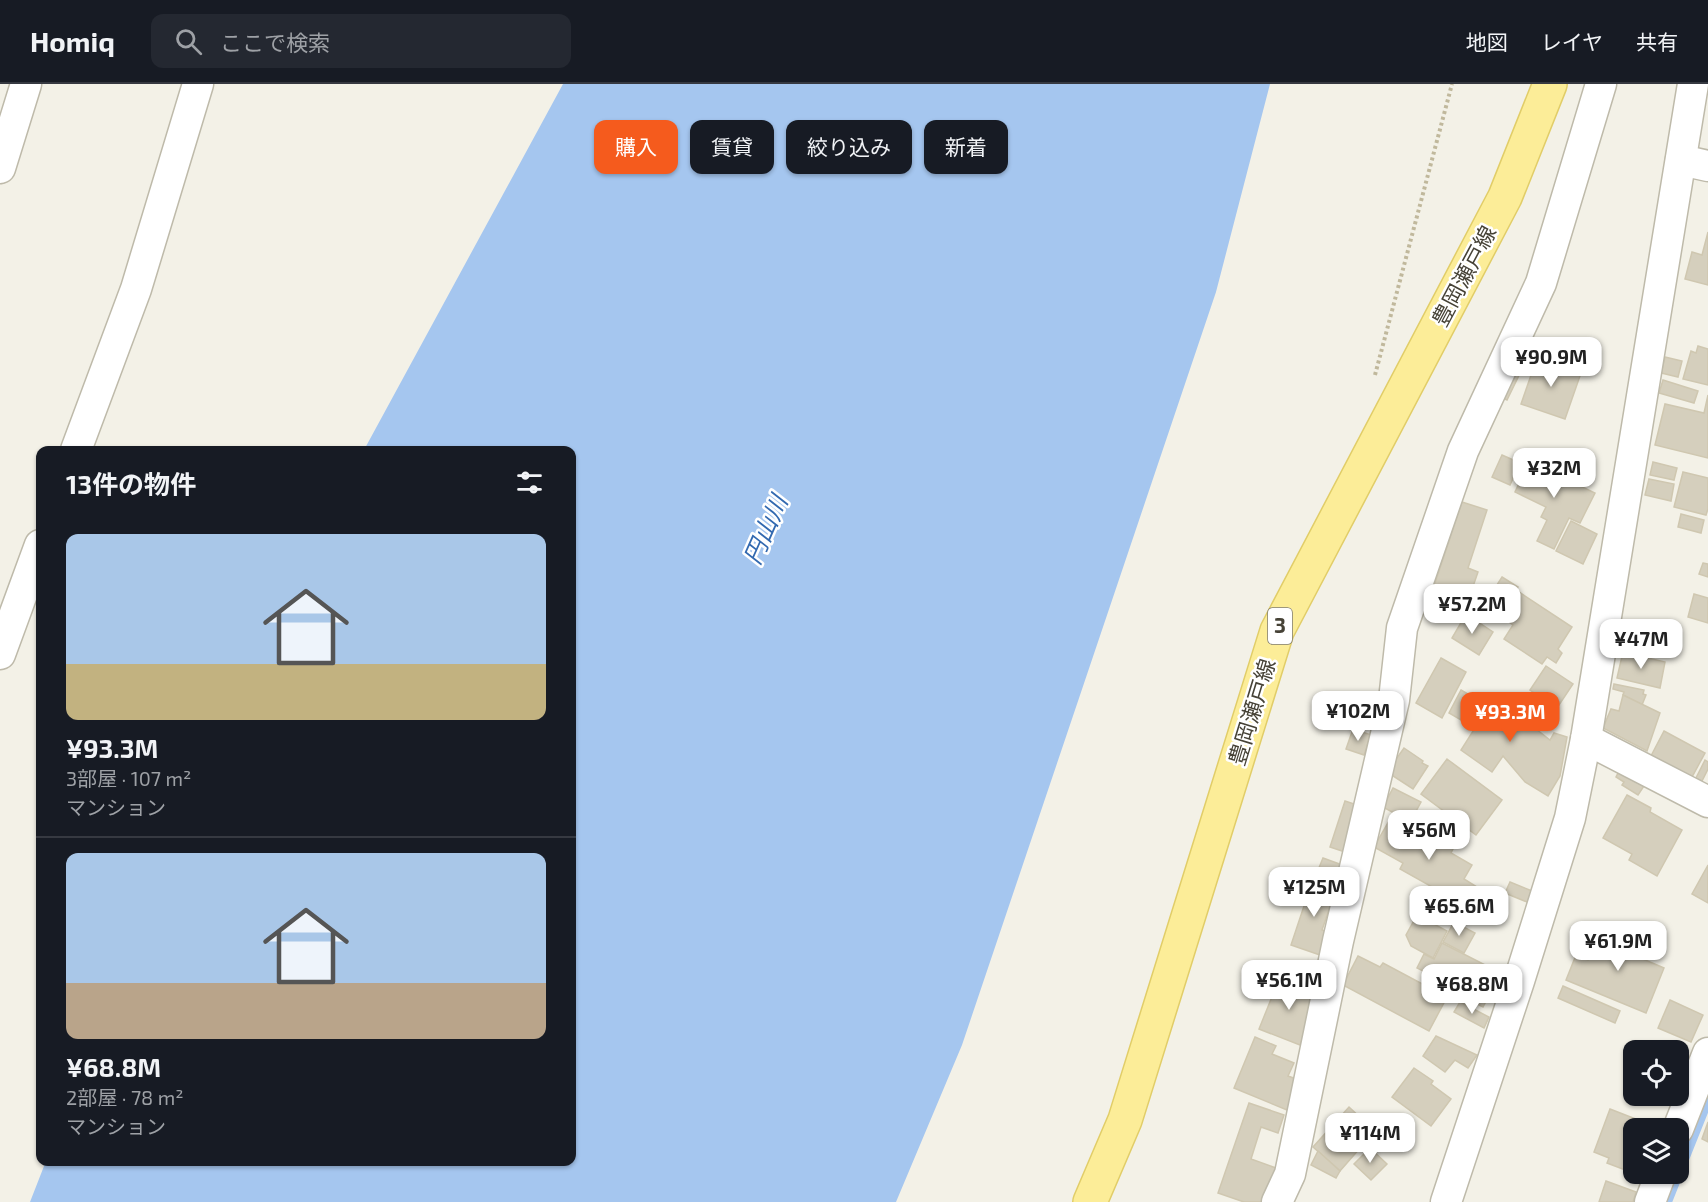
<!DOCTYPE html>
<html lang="ja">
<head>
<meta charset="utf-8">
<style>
  :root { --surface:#171b24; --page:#242831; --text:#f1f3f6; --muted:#9ea1a6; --line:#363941; --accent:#f55b1d }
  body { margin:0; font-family:"Exo 2","Noto Sans JP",sans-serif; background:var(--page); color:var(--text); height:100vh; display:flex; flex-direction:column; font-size:22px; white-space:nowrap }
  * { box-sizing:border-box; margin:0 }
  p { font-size:20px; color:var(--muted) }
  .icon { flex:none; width:33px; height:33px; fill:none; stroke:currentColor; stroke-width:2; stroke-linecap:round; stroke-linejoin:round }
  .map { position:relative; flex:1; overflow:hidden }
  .drawer { position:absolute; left:36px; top:362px; width:540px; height:720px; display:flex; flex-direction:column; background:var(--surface); border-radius:12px; box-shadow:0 2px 4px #0004 }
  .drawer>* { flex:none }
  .banner { position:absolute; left:594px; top:36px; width:570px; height:54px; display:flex; gap:12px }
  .fabs { position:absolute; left:1623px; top:956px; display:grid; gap:12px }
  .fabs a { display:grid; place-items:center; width:66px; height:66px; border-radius:12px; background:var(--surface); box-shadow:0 2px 4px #0004; font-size:30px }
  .price { position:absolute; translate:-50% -51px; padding:0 14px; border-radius:12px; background:#fff; color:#222; font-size:20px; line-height:39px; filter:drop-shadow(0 2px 3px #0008) }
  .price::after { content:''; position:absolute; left:50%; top:36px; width:18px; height:14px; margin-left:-9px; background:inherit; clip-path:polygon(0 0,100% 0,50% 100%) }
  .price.active { background:var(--accent); color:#fff }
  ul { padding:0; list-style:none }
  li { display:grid; align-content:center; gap:12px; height:318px; padding:0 30px }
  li+li { border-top:2px solid var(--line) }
  li span { display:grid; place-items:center; height:186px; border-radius:12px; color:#555 }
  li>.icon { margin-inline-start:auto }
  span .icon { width:108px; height:108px; fill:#fffc; stroke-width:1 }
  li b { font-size:26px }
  h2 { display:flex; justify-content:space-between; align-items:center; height:72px; padding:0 30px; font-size:26px }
  .tag { padding:0 21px; border-radius:12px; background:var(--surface); box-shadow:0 2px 4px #0004; font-size:21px; line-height:54px }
  .tag.active { background:var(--accent); color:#fff }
  header { display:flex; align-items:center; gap:36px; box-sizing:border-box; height:84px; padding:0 30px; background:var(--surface); border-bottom:2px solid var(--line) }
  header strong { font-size:28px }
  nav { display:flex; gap:33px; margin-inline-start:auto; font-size:21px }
  .search { width:420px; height:54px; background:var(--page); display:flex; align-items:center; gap:15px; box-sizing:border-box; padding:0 21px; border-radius:12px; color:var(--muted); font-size:22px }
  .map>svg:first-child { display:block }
</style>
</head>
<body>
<header>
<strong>Homiq</strong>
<div class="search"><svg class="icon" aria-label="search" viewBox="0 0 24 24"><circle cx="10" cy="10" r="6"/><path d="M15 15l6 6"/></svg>ここで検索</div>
<nav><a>地図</a><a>レイヤ</a><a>共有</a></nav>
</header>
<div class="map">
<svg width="1708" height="1118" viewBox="0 0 1708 1118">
  <rect width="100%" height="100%" fill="#f3f1e7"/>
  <polygon fill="#a5c6ef" points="563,0 1270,0 1216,208 962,961 896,1118 30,1118 46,1077 572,1077 572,366 364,366"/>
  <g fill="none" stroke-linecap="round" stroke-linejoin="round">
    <polyline stroke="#a5c6ef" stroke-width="8" points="1668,1118 1708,1018"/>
  </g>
  <g fill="#d5cfbd" stroke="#cfc7b0" stroke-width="1.5">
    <polygon points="1708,148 1708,201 1685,195 1692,168 1702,171"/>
    <polygon points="1698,262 1708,265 1708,301 1683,295 1691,267 1696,269"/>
    <polygon points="1665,273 1682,277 1678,293 1661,289"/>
    <polygon points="1537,274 1581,289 1565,335 1521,320"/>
    <polygon points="1514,279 1523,283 1507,316 1498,312"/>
    <polygon points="1663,296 1698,307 1694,319 1659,309"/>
    <polygon points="1708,311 1708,374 1655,361 1665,320 1704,329"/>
    <polygon points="1502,371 1520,379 1510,401 1492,393"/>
    <polygon points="1531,374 1578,396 1576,400 1595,409 1580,439 1569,434 1554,465 1537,457 1547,436 1541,433 1546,423 1515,408"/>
    <polygon points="1653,378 1677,384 1674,396 1650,391"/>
    <polygon points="1683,388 1708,394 1708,425 1706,431 1674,423"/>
    <polygon points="1649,395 1674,400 1671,417 1645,411"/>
    <polygon points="1462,418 1487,426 1468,484 1478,488 1469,514 1434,502"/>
    <polygon points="1681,430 1704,436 1701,449 1678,443"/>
    <polygon points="1571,437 1597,450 1583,480 1556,467"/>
    <polygon points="1703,479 1708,480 1708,493 1699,490"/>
    <polygon points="1502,493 1518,503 1516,506 1572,543 1558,565 1562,569 1556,579 1547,573 1542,580 1504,555 1513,541 1484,521"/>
    <polygon points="1694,510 1708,514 1708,539 1688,533"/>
    <polygon points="1466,530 1493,548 1479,571 1452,554"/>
    <polygon points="1623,568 1665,578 1660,604 1617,594"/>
    <polygon points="1441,574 1466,588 1442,634 1416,619"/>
    <polygon points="1546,582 1573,600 1557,624 1530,606"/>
    <polygon points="1614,600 1644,606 1643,610 1646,611 1642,621 1623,611 1624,608 1613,605"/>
    <polygon points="1461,606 1483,619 1487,615 1522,642 1527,638 1550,656 1554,649 1567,653 1560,692 1548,712 1525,698 1503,672 1492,688 1461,666 1475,644 1449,629"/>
    <polygon points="1623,611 1660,629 1647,667 1603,644 1611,625 1619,627"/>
    <polygon points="1353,645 1371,651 1364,671 1346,665"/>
    <polygon points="1664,647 1705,669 1692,693 1651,672"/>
    <polygon points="1404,664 1423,677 1422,679 1428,682 1413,705 1387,688"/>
    <polygon points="1447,675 1502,716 1476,751 1421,710"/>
    <polygon points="1705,676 1708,678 1708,685 1702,697 1696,694"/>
    <polygon points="1619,687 1644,702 1638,711 1622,701 1624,698 1616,693"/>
    <polygon points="1393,704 1421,718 1410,738 1383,723"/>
    <polygon points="1627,711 1651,724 1650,728 1682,746 1657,792 1629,776 1632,770 1603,754"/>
    <polygon points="1345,717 1360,722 1345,768 1330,763"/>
    <polygon points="1389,737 1418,753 1420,750 1431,756 1435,749 1455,761 1451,769 1472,781 1464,795 1477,803 1466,822 1400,785 1403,779 1374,763"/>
    <polygon points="1323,774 1345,782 1338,800 1316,791"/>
    <polygon points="1708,781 1708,819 1692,810"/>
    <polygon points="1313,795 1337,803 1322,846 1328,848 1320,871 1291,861"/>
    <polygon points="1510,798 1532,807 1527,818 1505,809"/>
    <polygon points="1435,819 1453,829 1448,837 1430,827"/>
    <polygon points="1417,831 1447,847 1433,874 1411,862 1406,851"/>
    <polygon points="1454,838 1475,849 1464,869 1443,858"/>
    <polygon points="1622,842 1640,849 1631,870 1664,884 1646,929 1566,896 1576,871 1588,876 1596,855 1614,862"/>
    <polygon points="1442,859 1501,889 1483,923 1424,893 1427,889 1417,884 1424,870 1434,875"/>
    <polygon points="1358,872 1380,883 1383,879 1447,913 1429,947 1343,901"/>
    <polygon points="1280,893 1316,907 1312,928 1300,961 1259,945"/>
    <polygon points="1563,902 1620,927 1615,939 1558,914"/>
    <polygon points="1670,916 1703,931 1691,958 1658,944"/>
    <polygon points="1460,918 1489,933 1484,944 1454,928"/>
    <polygon points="1436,952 1477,971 1468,984 1455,976 1445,988 1423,972"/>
    <polygon points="1255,953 1276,962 1272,970 1294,979 1288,992 1299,996 1287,1026 1234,1004"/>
    <polygon points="1414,984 1433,997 1431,1000 1451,1015 1431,1042 1392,1013"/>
    <polygon points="1249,1019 1284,1031 1278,1049 1261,1043 1251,1075 1276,1084 1265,1118 1244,1118 1218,1109"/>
    <polygon points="1349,1023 1375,1047 1340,1087 1313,1063"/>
    <polygon points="1610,1025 1651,1041 1650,1044 1634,1044 1633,1089 1607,1079 1609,1074 1594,1068"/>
    <polygon points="1708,1038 1708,1058 1702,1055"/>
    <polygon points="1388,1044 1397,1049 1390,1062 1381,1057"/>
    <polygon points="1370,1064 1387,1080 1371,1096 1354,1080"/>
    <polygon points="1318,1067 1340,1087 1336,1094 1311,1081"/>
    <polygon points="1606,1097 1636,1108 1633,1118 1599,1118"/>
  </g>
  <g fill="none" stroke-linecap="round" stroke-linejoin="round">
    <g stroke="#bebaaa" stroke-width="33">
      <g id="minor">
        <polyline points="1681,76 1708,82"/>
        <polyline points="0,84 26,0"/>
        <polyline points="76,366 136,205 198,0"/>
        <polyline points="0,570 40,461"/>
        <polyline points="1586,655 1708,718"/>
        <polyline points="1678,1045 1708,969"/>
        <polyline points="1277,1118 1290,1090 1338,857 1394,616 1402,544 1463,367 1541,199 1601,0"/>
        <polyline points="1446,1118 1519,897 1570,734 1586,655 1693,0"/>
        <polyline points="1650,1118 1661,1089"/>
      </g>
    </g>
    <g stroke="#e1cd68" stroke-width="36">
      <polyline id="major" points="1090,1118 1125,1036 1277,547 1505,113 1550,0"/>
    </g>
    <polyline stroke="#c0b89c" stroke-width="4" stroke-dasharray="3 3" stroke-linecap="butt" points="1375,291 1452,0"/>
    <use href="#minor" stroke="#fff" stroke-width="30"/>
    <use href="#major" stroke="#fced98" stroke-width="33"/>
  </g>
  <g text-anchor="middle" stroke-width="5" stroke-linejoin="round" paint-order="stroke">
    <rect fill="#fff" stroke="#7e7b72" stroke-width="1.5" x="1268" y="524" width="24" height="36" rx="4.5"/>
    <g font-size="21" font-weight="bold" fill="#464236">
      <text x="1280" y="549">3</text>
    </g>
    <g font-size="22" fill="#464236" stroke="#fff">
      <text transform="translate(1464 192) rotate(-62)" y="8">豊岡瀬戸線</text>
      <text transform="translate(1252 628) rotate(-73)" y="8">豊岡瀬戸線</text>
    </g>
    <g font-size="24" font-style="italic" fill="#3269b0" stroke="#fff">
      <text transform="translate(766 446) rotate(-66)" y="8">円山川</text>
    </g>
  </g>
</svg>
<div class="fabs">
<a><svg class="icon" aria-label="locate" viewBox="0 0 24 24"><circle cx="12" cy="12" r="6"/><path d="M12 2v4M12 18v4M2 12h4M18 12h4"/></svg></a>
<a><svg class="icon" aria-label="layers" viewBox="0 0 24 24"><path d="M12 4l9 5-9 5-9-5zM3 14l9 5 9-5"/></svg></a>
</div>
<b class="price" style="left:1551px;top:304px">¥90.9M</b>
<b class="price" style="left:1554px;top:415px">¥32M</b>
<b class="price" style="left:1472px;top:551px">¥57.2M</b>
<b class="price" style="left:1641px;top:586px">¥47M</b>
<b class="price" style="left:1358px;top:658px">¥102M</b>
<b class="price active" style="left:1510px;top:659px">¥93.3M</b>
<b class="price" style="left:1429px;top:777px">¥56M</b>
<b class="price" style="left:1314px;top:834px">¥125M</b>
<b class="price" style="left:1459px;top:853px">¥65.6M</b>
<b class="price" style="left:1618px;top:888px">¥61.9M</b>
<b class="price" style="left:1289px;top:927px">¥56.1M</b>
<b class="price" style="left:1472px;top:931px">¥68.8M</b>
<b class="price" style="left:1370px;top:1080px">¥114M</b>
<div class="banner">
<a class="tag active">購入</a>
<a class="tag">賃貸</a>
<a class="tag">絞り込み</a>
<a class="tag">新着</a>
</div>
<section class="drawer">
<h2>13件の物件<svg class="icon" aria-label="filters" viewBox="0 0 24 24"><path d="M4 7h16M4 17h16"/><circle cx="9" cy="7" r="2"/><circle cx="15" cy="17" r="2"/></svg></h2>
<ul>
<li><span style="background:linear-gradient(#a9c7e8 70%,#c2b280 0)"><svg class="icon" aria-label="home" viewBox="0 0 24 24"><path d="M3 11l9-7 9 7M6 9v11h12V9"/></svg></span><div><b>¥93.3M</b><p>3部屋 · 107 m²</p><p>マンション</p></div></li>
<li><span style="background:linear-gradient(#a9c7e8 70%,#b9a48a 0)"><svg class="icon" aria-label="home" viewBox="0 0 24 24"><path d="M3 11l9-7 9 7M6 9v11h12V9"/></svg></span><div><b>¥68.8M</b><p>2部屋 · 78 m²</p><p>マンション</p></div></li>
</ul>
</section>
</div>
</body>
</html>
